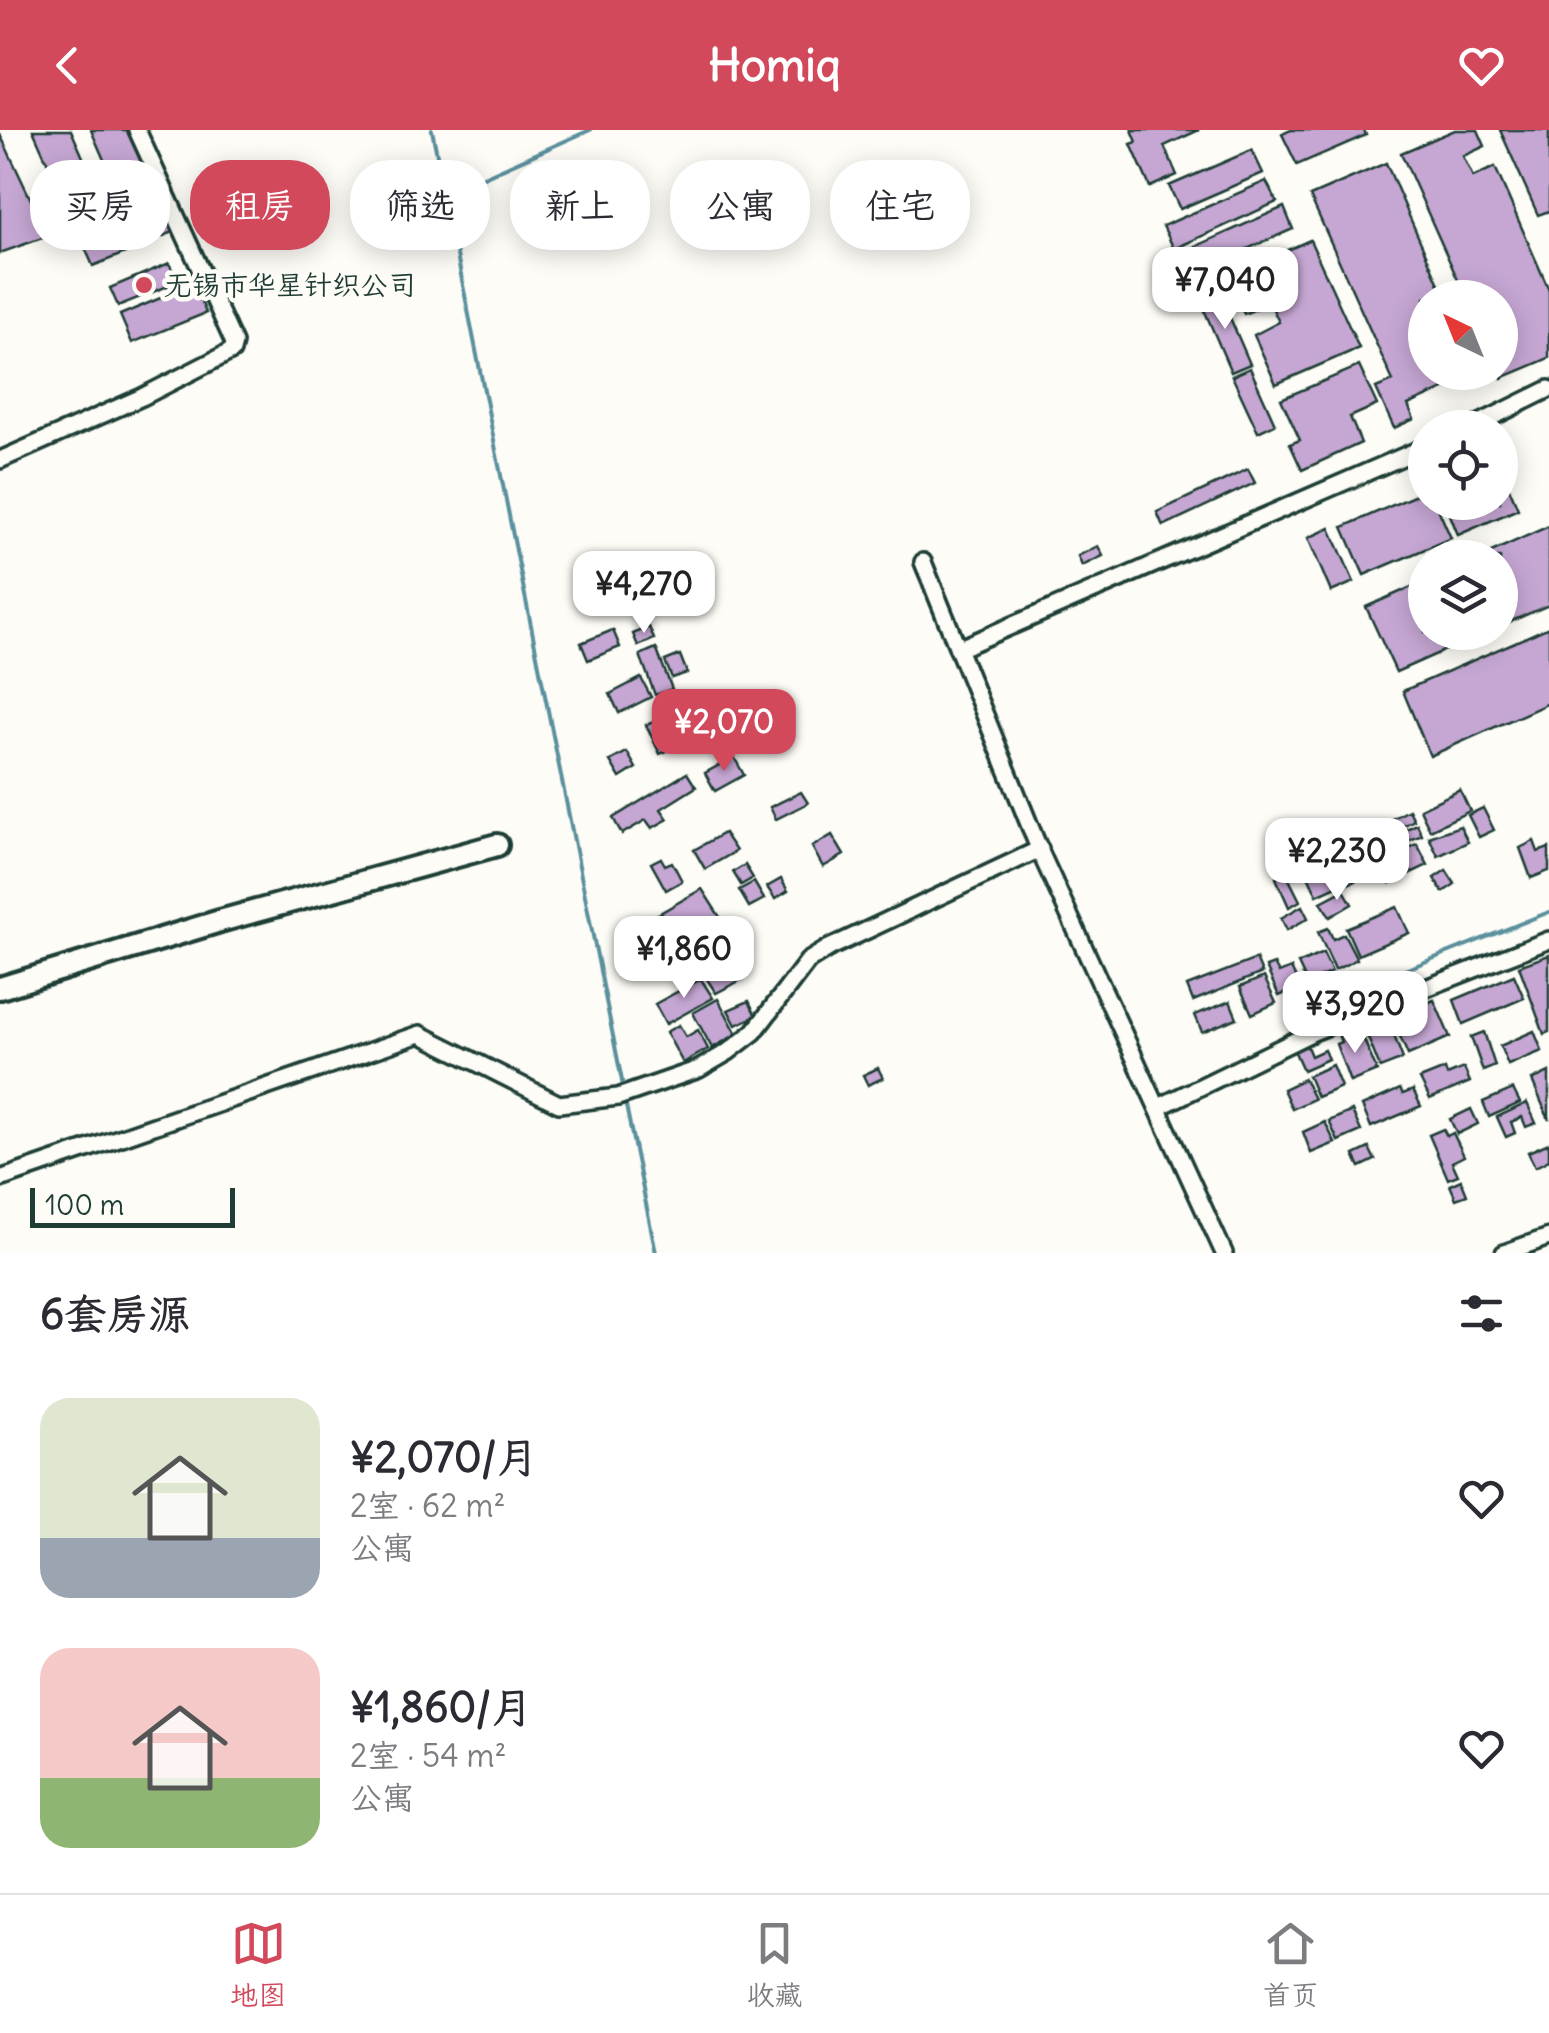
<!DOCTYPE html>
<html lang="zh">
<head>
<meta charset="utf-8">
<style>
  :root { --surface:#fff; --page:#f7f7f7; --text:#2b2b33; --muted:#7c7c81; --line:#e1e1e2; --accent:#d1495b }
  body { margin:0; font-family:Delius,"LXGW WenKai TC",sans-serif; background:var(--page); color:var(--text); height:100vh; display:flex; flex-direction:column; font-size:38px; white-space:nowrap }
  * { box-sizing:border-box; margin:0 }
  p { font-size:32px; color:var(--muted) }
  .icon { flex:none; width:55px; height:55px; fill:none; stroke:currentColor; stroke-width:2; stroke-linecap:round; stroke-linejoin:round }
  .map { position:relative; height:1123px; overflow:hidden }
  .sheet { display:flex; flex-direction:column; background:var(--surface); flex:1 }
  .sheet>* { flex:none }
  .guide { position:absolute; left:30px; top:30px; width:1000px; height:90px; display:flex; gap:20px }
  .needle { width:65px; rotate:317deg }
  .controls { position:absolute; left:1408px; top:150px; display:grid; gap:20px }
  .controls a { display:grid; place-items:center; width:110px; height:110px; border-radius:50%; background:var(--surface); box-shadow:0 5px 25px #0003; font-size:50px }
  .scale { position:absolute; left:30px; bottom:25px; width:205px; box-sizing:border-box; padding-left:10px; border:5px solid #1f3d34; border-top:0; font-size:28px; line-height:35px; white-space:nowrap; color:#1f3d34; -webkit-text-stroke:8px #fdfcf7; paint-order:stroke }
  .price { position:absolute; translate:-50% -85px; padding:0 22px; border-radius:20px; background:#fff; color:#222; font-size:32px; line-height:65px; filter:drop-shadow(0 2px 5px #0008) }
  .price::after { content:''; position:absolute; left:50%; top:60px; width:30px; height:22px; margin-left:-15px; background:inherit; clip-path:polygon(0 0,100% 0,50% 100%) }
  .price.selected { background:var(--accent); color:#fff }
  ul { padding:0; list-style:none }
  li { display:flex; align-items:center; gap:30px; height:250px; padding:0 40px }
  li span { display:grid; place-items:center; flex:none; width:280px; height:200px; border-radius:30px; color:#555 }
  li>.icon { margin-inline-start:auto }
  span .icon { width:120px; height:120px; fill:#fffc; stroke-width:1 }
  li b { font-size:42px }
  h2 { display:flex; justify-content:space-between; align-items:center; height:120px; padding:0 40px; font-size:42px }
  .chip { padding:0 35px; border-radius:40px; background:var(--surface); box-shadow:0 5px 25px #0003; font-size:35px; line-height:90px }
  .chip.selected { background:var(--accent); color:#fff }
  header { display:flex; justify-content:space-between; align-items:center; height:130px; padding:0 40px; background:var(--accent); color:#fff; font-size:45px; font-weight:800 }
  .menu { display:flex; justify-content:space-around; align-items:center; height:140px; border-top:2px solid var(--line); background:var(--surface); font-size:28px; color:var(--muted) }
  .menu a { display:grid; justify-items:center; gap:5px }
  .menu .selected { color:var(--accent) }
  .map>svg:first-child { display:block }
</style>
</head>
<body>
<header><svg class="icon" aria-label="back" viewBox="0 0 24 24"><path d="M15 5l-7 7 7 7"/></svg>Homiq<svg class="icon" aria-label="heart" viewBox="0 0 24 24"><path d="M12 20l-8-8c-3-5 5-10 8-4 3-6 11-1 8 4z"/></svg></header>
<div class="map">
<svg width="1549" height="1123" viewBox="0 0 1549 1123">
  <rect width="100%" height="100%" fill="#fdfcf7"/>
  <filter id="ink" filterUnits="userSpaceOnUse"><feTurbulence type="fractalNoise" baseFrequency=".01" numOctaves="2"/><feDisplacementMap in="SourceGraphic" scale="20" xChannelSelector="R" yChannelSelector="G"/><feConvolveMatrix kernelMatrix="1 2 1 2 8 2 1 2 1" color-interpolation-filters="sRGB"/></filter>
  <g filter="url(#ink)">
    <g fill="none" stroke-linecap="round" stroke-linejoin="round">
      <g stroke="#5a8f9c" stroke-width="4">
        <polyline points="432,0 624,961"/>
        <polyline points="445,64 590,0"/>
        <polyline points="1355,860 1549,782"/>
        <polyline points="625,971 656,1123"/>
      </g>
    </g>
    <g fill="#c6a7d4" stroke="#1f3d34" stroke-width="2.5">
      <polygon points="33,0 71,0 125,123 93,136"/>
      <polygon points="91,0 132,0 176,101 141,115"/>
      <polygon points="1132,0 1199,0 1164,16 1177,45 1150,57 1131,14 1137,12"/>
      <polygon points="1291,0 1364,0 1366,5 1297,35 1282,4"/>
      <polygon points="1455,0 1478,0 1485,16 1463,26 1473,47 1495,37 1549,160 1549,228 1502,248 1500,168 1466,168 1401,23"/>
      <polygon points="1500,0 1549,0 1549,81 1538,85"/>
      <polygon points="0,4 48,106 0,123"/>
      <polygon points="1252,20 1263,43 1180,79 1169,56"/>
      <polygon points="1386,33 1445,168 1425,168 1425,242 1478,244 1408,275 1414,289 1394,298 1376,258 1393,251 1310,66"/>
      <polygon points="1266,51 1277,72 1174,119 1163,96"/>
      <polygon points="1284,77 1293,99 1192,143 1183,122"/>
      <polygon points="1310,110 1359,218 1276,254 1254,205 1279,192 1270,173 1244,184 1227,147"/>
      <polygon points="169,133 178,152 118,176 110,158"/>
      <polygon points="194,154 206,183 132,213 120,185"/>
      <polygon points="1219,162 1250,234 1231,242 1200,170"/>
      <polygon points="1359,236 1377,275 1350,287 1361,313 1302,340 1290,314 1300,310 1281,269"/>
      <polygon points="1250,238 1275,294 1258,302 1232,246"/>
      <polygon points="1500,336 1518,379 1458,405 1445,372 1500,372"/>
      <polygon points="1248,339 1255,353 1163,396 1157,382"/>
      <polygon points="1425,361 1425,372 1435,372 1451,408 1364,445 1343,397"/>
      <polygon points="1549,396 1549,475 1500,496 1500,428 1478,428"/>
      <polygon points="1330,398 1354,452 1331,462 1308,408"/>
      <polygon points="1098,416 1103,426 1082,436 1078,426"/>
      <polygon points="1425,451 1425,502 1486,502 1396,542 1366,477"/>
      <polygon points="649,497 654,509 638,516 633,504"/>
      <polygon points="1549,497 1549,573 1430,626 1403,561"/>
      <polygon points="613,500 620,517 588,530 581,513"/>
      <polygon points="656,518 672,559 655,565 640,525"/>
      <polygon points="680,525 687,543 672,548 665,531"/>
      <polygon points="641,548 651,567 619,583 610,564"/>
      <polygon points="661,589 674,618 660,624 646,595"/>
      <polygon points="627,622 636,638 620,648 610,631"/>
      <polygon points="734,627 744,645 715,661 705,643"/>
      <polygon points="687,643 696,657 661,679 668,689 652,698 646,690 622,704 613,688"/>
      <polygon points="1460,660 1470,681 1430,700 1420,679"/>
      <polygon points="801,662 808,673 776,689 770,677"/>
      <polygon points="1483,678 1494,700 1479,707 1468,685"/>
      <polygon points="1409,680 1414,690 1393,701 1388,691"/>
      <polygon points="1417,694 1422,705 1401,714 1396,704"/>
      <polygon points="1460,696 1468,712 1438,726 1429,707"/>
      <polygon points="724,703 736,721 705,739 694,720"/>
      <polygon points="832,705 844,725 823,737 812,717"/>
      <polygon points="1392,707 1396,716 1381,723 1377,714"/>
      <polygon points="1534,711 1538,722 1549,718 1549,741 1531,748 1520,718"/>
      <polygon points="1417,714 1428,735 1390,753 1378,726 1384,723 1387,728"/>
      <polygon points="1354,725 1364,747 1343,756 1333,734"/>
      <polygon points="661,728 665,735 672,732 682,751 666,760 651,733"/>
      <polygon points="1326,732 1337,756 1317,765 1306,741"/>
      <polygon points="745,735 753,748 741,755 733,742"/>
      <polygon points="1446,740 1455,754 1443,762 1434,748"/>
      <polygon points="1286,743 1300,771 1289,777 1276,748"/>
      <polygon points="781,749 788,761 775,769 767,757"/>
      <polygon points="754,752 764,769 749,777 739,760"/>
      <polygon points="702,759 725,795 649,838 637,818 642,816 632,799"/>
      <polygon points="1344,760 1352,774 1330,787 1321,772"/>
      <polygon points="1302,776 1308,788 1287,800 1281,788"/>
      <polygon points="1397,777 1409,803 1358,825 1346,798"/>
      <polygon points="1328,798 1333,809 1344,804 1357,829 1335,840 1318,802"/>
      <polygon points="1323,823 1332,842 1307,853 1298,834"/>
      <polygon points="1549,825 1549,902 1544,904 1519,836"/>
      <polygon points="731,829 743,849 716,863 703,843"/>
      <polygon points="1256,829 1262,843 1193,871 1187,856"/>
      <polygon points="694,830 700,841 678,853 671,843"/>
      <polygon points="1274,834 1279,843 1291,838 1300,857 1279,866 1266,837"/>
      <polygon points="1514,845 1524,868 1463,894 1454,870"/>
      <polygon points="1264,847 1276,873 1252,884 1240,857"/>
      <polygon points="701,849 713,868 666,894 655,874"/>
      <polygon points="718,869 737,904 712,918 693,883"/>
      <polygon points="1434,870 1450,907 1408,925 1392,888"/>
      <polygon points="749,871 756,886 736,895 728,880"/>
      <polygon points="1230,871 1237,888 1202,902 1195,885"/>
      <polygon points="1388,890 1403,929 1380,938 1363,895 1370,892 1373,897"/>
      <polygon points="679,895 686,907 698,900 708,919 683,933 666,902"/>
      <polygon points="1350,898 1354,906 1361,903 1377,941 1350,952 1336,914 1341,912 1338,904"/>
      <polygon points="1534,901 1542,921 1508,935 1500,916"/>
      <polygon points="1484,902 1495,936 1483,941 1471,907"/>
      <polygon points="1306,914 1311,926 1324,920 1328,929 1303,940 1294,920"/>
      <polygon points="1332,935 1341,957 1317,967 1308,946"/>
      <polygon points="878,938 883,948 868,955 863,945"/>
      <polygon points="1464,938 1470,952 1430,969 1420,949 1445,939 1447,945"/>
      <polygon points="1549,942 1549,990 1532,950"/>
      <polygon points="1304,949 1314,969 1292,979 1283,959"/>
      <polygon points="1400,959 1403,964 1413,960 1421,976 1371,997 1362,976"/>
      <polygon points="1513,959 1520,973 1489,987 1483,972"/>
      <polygon points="1527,973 1536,993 1526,997 1522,987 1511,992 1515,1003 1506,1007 1497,987"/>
      <polygon points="1471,979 1478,994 1457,1004 1450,989"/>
      <polygon points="1352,981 1361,1001 1338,1011 1329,991"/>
      <polygon points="1325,992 1335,1013 1311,1023 1303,1002"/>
      <polygon points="1443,999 1447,1006 1453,1003 1464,1026 1452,1032 1458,1045 1448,1049 1429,1005"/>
      <polygon points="1549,1013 1549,1030 1535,1037 1528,1022"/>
      <polygon points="1369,1018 1375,1030 1360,1037 1354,1025"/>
      <polygon points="1461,1050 1467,1065 1456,1069 1450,1055"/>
    </g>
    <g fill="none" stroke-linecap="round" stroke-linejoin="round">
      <g stroke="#1f3d34" stroke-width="22">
        <g id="street">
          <polyline points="1470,298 1549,259"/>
          <polyline points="0,330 142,267 232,221 234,213 137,0"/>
          <polyline points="923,432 1042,726 1224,1123"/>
          <polyline points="958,519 1425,317"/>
          <polyline points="1159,977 1313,902 1549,810"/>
          <polyline points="0,1049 420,904 559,974 618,967 699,939 728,922 754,902 808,831 829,818 1040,719"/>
          <polyline points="1504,1123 1549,1107"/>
        </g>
      </g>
      <g stroke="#1f3d34" stroke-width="28">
        <polyline id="secondary" points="0,858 220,791 497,715"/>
      </g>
      <use href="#street" stroke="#fdfcf7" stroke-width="15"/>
      <use href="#secondary" stroke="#fdfcf7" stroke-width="20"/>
    </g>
  </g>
  <circle fill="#d1495b" stroke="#fdfcf7" stroke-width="4" cx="144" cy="155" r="10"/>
  <g text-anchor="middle" stroke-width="9" stroke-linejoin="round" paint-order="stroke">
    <g font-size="28" fill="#1f3d34" stroke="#fdfcf7" text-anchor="start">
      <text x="164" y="165">无锡市华星针织公司</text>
    </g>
  </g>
</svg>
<div class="controls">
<a><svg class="needle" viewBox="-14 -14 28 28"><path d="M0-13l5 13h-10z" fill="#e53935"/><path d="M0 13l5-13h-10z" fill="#7c7c81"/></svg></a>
<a><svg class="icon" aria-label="locate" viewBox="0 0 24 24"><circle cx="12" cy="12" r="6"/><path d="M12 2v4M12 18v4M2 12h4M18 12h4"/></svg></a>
<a><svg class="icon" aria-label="layers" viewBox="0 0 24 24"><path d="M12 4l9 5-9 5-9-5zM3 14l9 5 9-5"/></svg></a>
</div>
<div class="scale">100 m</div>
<b class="price" style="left:1225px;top:202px">¥7,040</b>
<b class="price" style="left:644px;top:506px">¥4,270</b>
<b class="price selected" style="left:724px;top:644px">¥2,070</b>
<b class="price" style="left:1337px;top:773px">¥2,230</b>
<b class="price" style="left:684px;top:871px">¥1,860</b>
<b class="price" style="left:1355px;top:926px">¥3,920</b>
<div class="guide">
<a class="chip">买房</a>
<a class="chip selected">租房</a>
<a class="chip">筛选</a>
<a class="chip">新上</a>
<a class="chip">公寓</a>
<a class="chip">住宅</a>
</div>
</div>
<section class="sheet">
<h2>6套房源<svg class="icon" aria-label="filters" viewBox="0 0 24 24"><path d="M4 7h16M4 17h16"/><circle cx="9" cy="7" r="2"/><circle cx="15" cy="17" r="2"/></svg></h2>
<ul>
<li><span style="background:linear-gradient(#dfe7d0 70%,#9aa5b1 0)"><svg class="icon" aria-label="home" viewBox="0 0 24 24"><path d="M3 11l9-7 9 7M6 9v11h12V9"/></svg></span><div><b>¥2,070/月</b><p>2室 · 62 m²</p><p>公寓</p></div><svg class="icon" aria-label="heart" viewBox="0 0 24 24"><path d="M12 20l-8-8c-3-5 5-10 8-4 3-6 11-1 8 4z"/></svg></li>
<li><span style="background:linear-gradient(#f6c9c9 65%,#8fb573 0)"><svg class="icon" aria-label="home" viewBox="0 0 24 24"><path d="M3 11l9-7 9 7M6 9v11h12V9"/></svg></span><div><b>¥1,860/月</b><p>2室 · 54 m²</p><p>公寓</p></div><svg class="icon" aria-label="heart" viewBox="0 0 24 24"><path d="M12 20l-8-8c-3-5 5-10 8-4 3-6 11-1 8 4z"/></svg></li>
</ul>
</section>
<nav class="menu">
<a class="selected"><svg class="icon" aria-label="map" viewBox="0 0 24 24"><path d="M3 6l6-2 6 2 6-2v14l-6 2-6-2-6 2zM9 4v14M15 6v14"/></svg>地图</a>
<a><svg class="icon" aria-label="saved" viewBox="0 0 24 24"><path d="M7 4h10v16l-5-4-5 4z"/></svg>收藏</a>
<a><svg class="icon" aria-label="home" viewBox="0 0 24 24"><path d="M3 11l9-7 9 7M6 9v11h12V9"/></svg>首页</a>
</nav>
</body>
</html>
